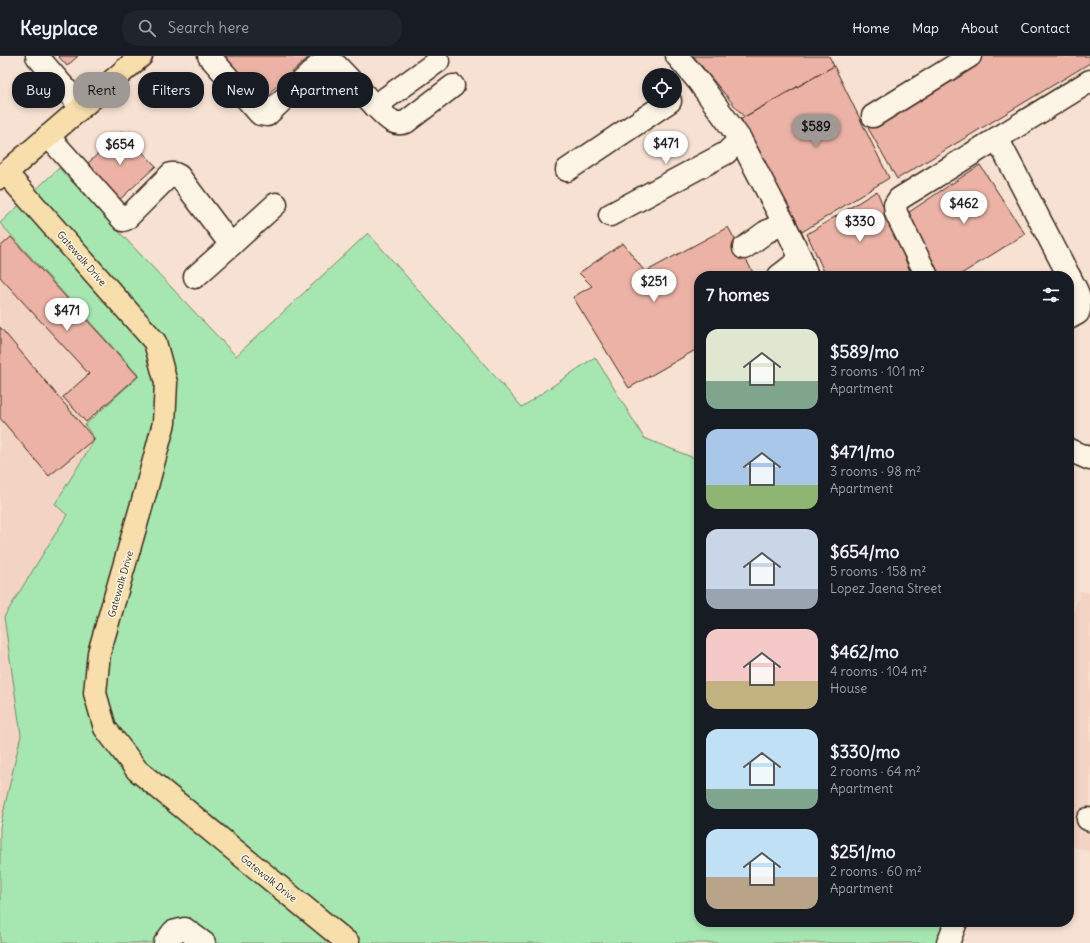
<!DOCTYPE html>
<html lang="en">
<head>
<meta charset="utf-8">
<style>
  :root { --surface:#171b24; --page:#20242c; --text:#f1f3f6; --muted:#9ea1a6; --line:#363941; --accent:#9f9995 }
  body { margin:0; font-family:Delius,sans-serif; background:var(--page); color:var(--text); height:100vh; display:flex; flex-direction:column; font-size:15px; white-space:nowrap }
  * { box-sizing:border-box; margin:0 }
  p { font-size:13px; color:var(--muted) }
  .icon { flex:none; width:22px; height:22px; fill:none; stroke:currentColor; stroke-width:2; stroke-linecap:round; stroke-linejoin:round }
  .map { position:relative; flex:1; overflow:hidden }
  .drawer { position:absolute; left:694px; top:215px; width:380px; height:656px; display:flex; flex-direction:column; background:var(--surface); border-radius:16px; box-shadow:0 2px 6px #0003 }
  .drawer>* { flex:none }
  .banner { position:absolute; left:12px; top:16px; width:380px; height:36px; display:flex; gap:8px }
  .buttons { position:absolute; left:642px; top:12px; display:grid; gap:8px }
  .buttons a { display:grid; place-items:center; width:40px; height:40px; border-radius:50%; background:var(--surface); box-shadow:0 2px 6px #0003; font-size:20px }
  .price { position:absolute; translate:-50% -34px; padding:0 9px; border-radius:14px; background:#fff; color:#222; font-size:13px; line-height:26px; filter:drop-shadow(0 1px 2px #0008) }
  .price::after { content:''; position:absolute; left:50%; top:24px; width:12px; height:9px; margin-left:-6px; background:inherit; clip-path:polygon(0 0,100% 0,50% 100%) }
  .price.selected { background:var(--accent); color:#111 }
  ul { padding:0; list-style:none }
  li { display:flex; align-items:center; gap:12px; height:100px; padding:0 12px }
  li span { display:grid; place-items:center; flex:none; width:112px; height:80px; border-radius:12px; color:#555 }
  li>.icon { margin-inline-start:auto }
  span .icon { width:48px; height:48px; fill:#fffc; stroke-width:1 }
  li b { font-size:17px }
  h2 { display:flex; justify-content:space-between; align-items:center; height:48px; padding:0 12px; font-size:17px }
  .pill { padding:0 14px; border-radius:16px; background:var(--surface); box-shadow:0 2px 6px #0003; font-size:14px; line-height:36px }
  .pill.selected { background:var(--accent); color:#111 }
  header { display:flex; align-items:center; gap:24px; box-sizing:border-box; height:56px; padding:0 20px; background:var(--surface); border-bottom:1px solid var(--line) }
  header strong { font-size:19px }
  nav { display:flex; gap:22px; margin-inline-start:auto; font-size:14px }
  .search { width:280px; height:36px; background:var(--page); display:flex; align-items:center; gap:10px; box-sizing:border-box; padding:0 14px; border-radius:16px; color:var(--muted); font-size:15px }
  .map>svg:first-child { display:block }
</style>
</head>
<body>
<header>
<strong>Keyplace</strong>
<div class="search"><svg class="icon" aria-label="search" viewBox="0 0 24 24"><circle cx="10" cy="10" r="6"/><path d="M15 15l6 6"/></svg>Search here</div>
<nav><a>Home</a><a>Map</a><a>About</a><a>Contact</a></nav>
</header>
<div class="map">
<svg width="1090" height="887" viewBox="0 0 1090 887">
  <rect width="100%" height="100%" fill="#f7e1d2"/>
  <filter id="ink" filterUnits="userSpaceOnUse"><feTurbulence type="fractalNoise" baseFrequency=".025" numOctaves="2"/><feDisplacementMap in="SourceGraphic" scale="8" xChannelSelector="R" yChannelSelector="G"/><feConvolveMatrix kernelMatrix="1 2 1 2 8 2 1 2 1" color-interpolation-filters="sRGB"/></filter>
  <g filter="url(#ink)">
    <g fill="#f3d3c4">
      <polygon points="0,167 139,320 85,369 96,383 55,447 67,459 4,561 21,679 0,771"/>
      <polygon points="1080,535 1090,537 1090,796 1069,789 1069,572"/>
    </g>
    <polygon fill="#a6e7b1" stroke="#708868" points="59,112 236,300 368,177 522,351 595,301 644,382 699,404 699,866 944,866 937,887 0,887 0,771 21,679 4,561 67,459 55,448 95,383 85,369 139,320 0,167"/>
    <g fill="#ebb2a5" stroke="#3b2a1e">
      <polygon points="58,0 78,0 67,10"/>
      <polygon points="221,0 310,0 258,47"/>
      <polygon points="693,0 829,0 834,10 744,61"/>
      <polygon points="981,0 1090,0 1090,7 897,123 868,72"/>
      <polygon points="834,10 889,122 802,176 741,63"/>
      <polygon points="122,75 156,110 117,146 84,111"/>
      <polygon points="980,109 1025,178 958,220 935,220 909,156"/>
      <polygon points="877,135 912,220 826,220 807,178"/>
      <polygon points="728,171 755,220 699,220 699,292 629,332 573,241 592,230 579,217 623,187 645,216"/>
      <polygon points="11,181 138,320 86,366 63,341 89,318 0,221 0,191"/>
      <polygon points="0,271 94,383 49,420 0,362"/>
    </g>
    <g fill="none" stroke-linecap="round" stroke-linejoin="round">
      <g stroke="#3b2a1e" stroke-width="25">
        <g id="minor">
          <polyline points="37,0 81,51"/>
          <polyline points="209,0 260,58 267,59 317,11 328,6 337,10 375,50 438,5"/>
          <polyline points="677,0 699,26 740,83 784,167 801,203 807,220"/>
          <path d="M 375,50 C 385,59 392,71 406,66 L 453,30"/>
          <polyline points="873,60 970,0"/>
          <polyline points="48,80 123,164 126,163 171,118 175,118 179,120 231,189 276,148"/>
          <polyline points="997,82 1069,220"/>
          <polyline points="567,114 670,45"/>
          <polyline points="610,159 726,97 740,83"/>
          <polyline points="744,192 766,176 784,167"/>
          <polyline points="779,220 801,203"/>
          <polyline points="927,220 896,157 895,149 899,143 1090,25"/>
          <path d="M 1069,220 C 1076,233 1083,243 1078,257 L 1069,262"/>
          <polyline points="195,221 231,189"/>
          <polyline points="1069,394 1090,403"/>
          <polyline points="1088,763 1090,764"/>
          <polyline points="165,887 173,876 185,873 204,887"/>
          <polyline points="948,887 956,866"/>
        </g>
      </g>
      <g stroke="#3b2a1e" stroke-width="25">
        <g id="major">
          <polyline points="6,117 155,286 166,327 164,367 146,434 99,597 95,637 105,672 137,714 348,887"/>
          <polyline points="0,122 141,0"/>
        </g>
      </g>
      <use href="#minor" stroke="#fcf5e5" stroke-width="22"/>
      <use href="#major" stroke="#f8deab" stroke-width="22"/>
    </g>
  </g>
  <g text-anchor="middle" stroke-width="3" stroke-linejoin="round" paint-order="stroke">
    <g font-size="10" fill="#3b2a1e" stroke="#fcf5e5">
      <text transform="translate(82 202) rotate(49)" y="4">Gatewalk Drive</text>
      <text transform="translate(120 528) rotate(-74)" y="4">Gatewalk Drive</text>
      <text transform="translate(269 822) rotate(39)" y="4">Gatewalk Drive</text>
    </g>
  </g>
</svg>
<div class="buttons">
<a><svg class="icon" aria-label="locate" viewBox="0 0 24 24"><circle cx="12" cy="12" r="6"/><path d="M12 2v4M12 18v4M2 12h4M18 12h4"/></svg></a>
</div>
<b class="price selected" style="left:816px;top:92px">$589</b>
<b class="price" style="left:666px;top:109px">$471</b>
<b class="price" style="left:120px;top:110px">$654</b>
<b class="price" style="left:964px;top:169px">$462</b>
<b class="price" style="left:860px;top:187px">$330</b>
<b class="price" style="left:654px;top:247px">$251</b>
<b class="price" style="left:67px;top:276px">$471</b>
<div class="banner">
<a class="pill">Buy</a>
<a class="pill selected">Rent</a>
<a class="pill">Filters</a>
<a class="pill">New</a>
<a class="pill">Apartment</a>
</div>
<section class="drawer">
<h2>7 homes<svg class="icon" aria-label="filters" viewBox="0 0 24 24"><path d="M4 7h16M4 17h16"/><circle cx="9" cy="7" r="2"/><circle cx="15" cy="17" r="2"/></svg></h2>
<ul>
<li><span style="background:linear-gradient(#dfe7d0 65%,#7fa58c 0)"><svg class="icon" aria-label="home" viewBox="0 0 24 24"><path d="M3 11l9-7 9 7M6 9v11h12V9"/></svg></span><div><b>$589/mo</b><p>3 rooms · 101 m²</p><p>Apartment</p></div></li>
<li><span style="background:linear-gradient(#a9c7e8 70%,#8fb573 0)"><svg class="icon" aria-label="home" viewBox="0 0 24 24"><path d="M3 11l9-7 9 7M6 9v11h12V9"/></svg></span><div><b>$471/mo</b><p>3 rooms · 98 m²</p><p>Apartment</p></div></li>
<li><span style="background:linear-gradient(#c9d6e8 75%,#9aa5b1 0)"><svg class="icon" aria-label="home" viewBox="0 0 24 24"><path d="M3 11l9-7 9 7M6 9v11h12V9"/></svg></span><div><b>$654/mo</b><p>5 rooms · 158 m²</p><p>Lopez Jaena Street</p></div></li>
<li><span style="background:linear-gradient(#f6c9c9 65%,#c2b280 0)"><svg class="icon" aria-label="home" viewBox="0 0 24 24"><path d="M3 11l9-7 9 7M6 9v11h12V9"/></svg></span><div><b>$462/mo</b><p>4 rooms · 104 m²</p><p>House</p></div></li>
<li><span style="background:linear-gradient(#bfe0f5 75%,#7fa58c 0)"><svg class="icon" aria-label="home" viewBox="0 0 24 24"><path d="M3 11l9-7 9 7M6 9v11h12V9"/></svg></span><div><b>$330/mo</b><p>2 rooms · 64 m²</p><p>Apartment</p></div></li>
<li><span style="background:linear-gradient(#bfe0f5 60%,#b9a48a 0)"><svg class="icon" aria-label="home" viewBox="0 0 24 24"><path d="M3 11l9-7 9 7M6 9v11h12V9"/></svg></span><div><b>$251/mo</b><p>2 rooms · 60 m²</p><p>Apartment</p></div></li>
</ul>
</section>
</div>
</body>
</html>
